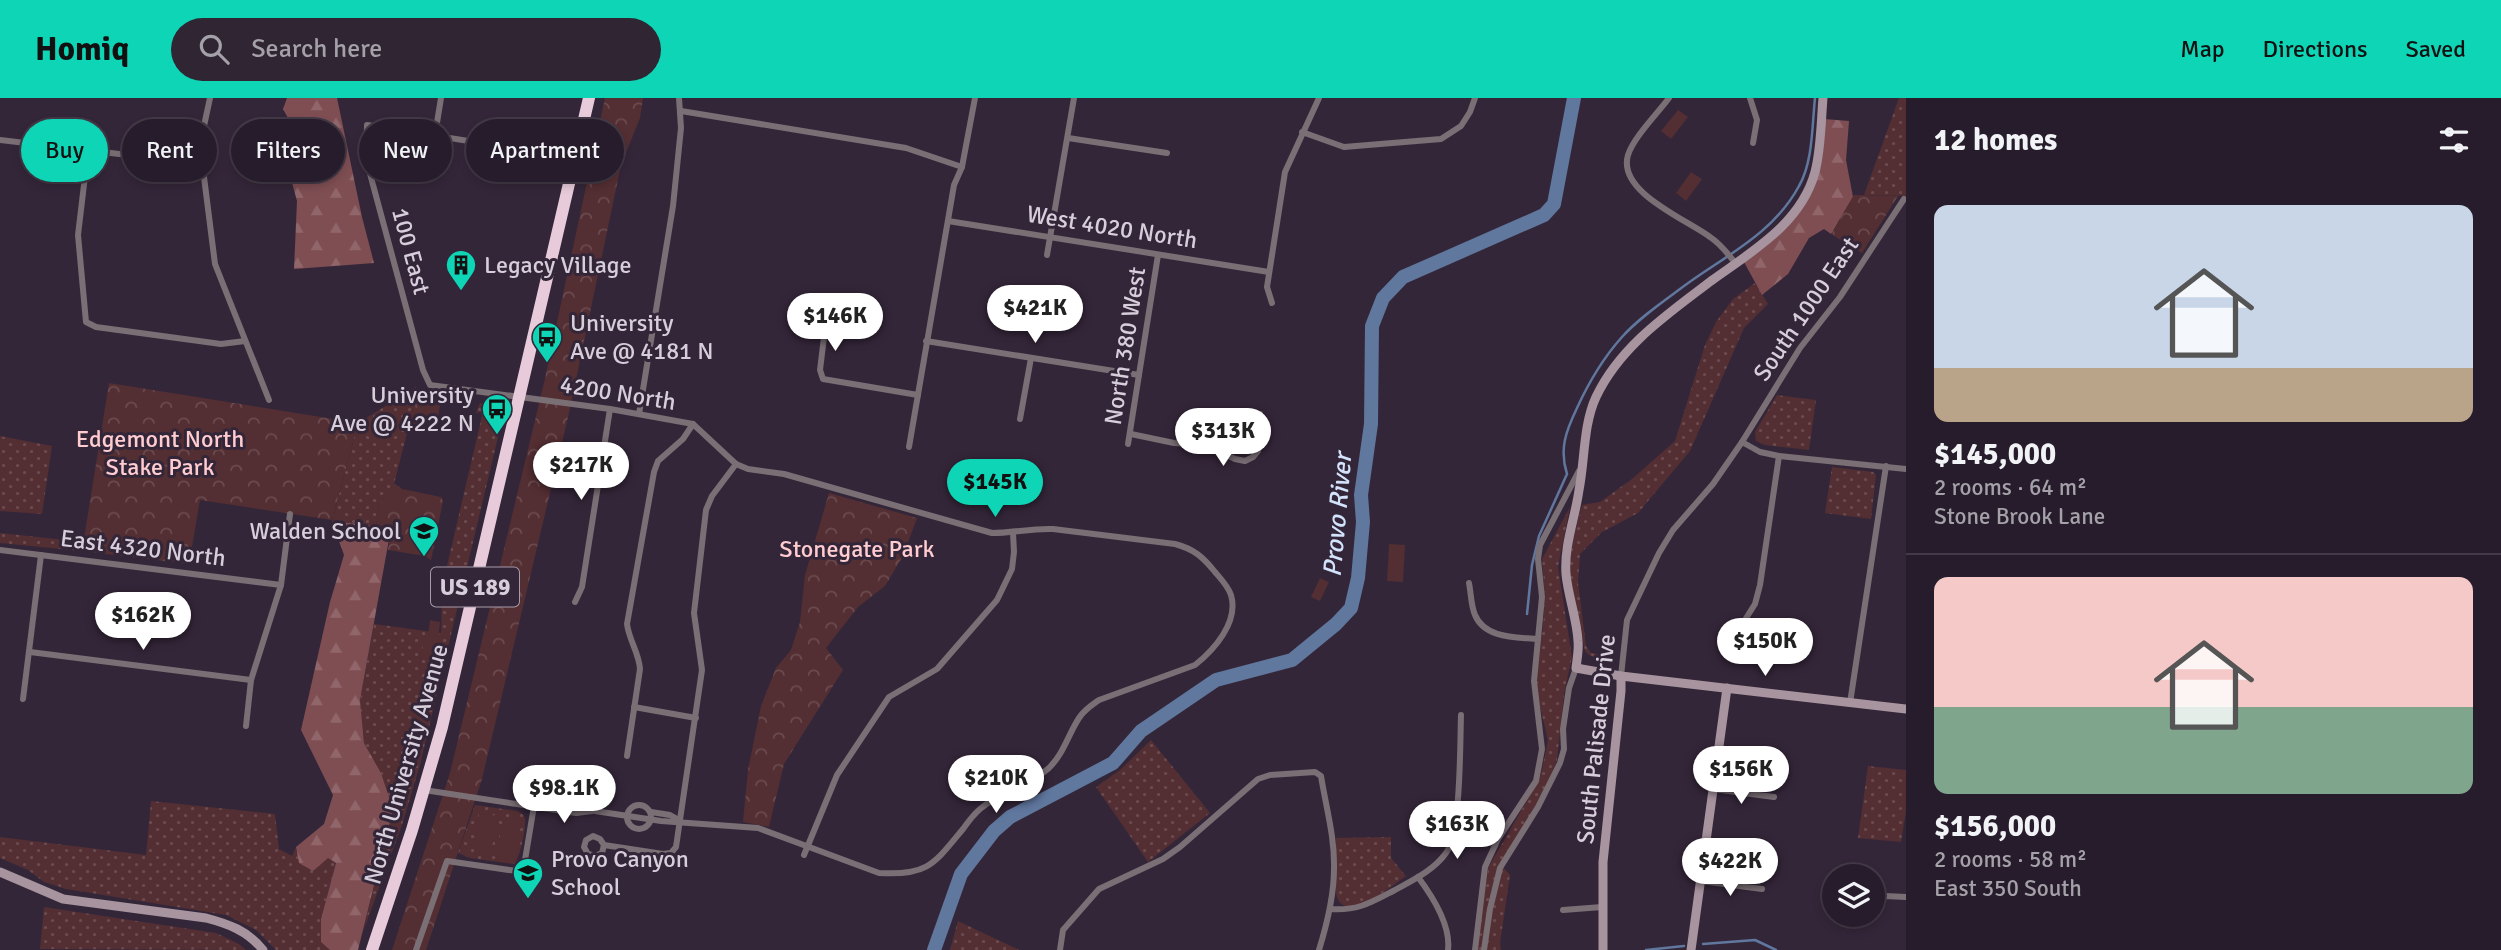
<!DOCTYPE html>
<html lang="en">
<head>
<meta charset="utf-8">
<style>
  :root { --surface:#271c2b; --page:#2f2533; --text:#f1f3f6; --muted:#a4a1a9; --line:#433a47; --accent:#0ed5b5 }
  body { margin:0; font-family:Signika,sans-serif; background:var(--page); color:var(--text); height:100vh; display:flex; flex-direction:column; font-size:26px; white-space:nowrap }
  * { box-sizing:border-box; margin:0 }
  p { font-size:23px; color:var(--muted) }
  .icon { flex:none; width:38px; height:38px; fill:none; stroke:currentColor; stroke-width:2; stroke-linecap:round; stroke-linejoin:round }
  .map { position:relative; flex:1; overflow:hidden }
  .drawer { display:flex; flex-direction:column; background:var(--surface); width:595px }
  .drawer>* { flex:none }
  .banner { position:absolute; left:21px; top:21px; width:665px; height:63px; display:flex; gap:14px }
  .fabs { position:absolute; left:1822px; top:766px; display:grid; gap:14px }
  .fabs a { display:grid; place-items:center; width:63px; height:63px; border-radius:50%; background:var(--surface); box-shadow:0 4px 10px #0003,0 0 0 2px var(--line); font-size:35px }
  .price { position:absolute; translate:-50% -60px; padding:0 16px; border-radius:24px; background:#fff; color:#222; font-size:23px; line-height:46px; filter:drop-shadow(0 2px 4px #0008) }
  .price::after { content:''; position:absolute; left:50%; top:42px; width:21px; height:16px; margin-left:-10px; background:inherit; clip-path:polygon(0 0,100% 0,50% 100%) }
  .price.selected { background:var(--accent); color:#111 }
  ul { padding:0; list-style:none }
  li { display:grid; align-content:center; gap:14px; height:371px; padding:0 28px }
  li+li { border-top:2px solid var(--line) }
  li span { display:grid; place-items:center; height:217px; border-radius:14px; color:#555 }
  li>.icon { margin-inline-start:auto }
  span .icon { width:126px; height:126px; fill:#fffc; stroke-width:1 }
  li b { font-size:30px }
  h2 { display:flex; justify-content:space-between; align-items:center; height:84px; padding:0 28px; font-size:30px }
  .tag { padding:0 24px; border-radius:32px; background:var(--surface); box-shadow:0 4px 10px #0003,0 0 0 2px var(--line); font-size:24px; line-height:63px }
  .tag.selected { background:var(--accent); color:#111 }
  header { display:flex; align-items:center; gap:42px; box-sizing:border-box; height:98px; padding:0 35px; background:var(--accent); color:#111 }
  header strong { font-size:33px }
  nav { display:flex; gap:38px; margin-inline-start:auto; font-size:24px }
  .search { width:490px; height:63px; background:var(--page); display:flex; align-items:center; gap:18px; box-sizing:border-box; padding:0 24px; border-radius:38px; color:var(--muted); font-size:26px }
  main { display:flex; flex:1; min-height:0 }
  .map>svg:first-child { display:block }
</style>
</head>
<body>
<header>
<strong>Homiq</strong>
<div class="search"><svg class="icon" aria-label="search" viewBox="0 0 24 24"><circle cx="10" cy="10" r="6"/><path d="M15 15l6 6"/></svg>Search here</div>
<nav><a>Map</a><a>Directions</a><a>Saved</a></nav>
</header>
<main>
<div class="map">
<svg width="1906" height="852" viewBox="0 0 1906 852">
  <defs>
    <pattern id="grass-dots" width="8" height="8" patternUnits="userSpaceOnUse" patternTransform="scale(1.75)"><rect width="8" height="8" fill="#532e32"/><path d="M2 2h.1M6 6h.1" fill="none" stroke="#6b4b4f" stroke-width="1.8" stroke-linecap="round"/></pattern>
    <pattern id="forest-firs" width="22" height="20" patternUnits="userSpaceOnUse" patternTransform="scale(1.75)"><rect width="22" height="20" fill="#7e4e53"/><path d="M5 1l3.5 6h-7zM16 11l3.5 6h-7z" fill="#90666b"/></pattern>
    <pattern id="park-crowns" width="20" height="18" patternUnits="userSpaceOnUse" patternTransform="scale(1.75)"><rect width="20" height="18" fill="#532e32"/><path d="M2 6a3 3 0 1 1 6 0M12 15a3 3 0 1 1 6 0" fill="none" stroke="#6b4b4f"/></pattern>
  </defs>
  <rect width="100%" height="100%" fill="#342639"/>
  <g fill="url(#grass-dots)">
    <polygon points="1899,0 1906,0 1906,98 1864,97"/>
    <polygon points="1755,185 1768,206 1744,230 1690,353 1638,415 1602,434 1580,456 1578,485 1586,548 1591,555 1603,557 1607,566 1589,557 1585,553 1569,474 1572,445 1582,407 1600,404 1632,381 1675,343 1705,247 1716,224 1733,201"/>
    <polygon points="416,289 417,296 394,386 379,408 376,428 332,423 358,325"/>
    <polygon points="1777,297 1816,302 1809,352 1765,347 1756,343 1755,334"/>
    <polygon points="480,305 499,308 503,312 503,318 420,667 402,727 363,834 393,711 381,675 364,645 360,602 374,526 441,535 442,499 447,468 482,318 481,314 476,315"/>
    <polygon points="0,338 52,348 42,416 0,413"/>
    <polygon points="1832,369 1873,374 1876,377 1871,421 1825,415"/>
    <polygon points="1570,409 1558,469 1572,559 1564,596 1557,662 1543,696 1500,766 1510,777 1500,845 1501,852 1476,852 1488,770 1540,680 1548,643 1536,591 1537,562 1543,529 1545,499 1542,461"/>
    <polygon points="0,435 84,444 82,453 0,445"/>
    <polygon points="1151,642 1210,715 1148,764 1096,689 1120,672"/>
    <polygon points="1868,668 1906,672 1906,713 1901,744 1858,740"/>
    <polygon points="151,703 275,716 279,751 292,758 296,749 299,765 328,760 336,765 321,821 321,844 330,852 276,852 256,832 226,817 66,791 44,784 28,772 0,760 0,739 146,757"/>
    <path d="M 475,707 L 518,713 C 522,716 524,716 525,721 C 526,731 520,760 514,766 L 470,760 L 458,755 Z"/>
    <path d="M 1391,739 L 1391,760 L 1406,778 C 1392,788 1342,830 1336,795 L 1336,740 Z"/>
    <polygon points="44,809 216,835 239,846 246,852 40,851"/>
    <polygon points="958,823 1019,852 950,852"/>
  </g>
  <g fill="url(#forest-firs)">
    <polygon points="287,0 337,0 362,119 374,165 294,171 297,103 287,66 293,29 283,11"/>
    <path d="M 1824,21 L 1849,23 L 1846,62 L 1853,99 L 1831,136 L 1824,131 L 1809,140 L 1788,176 L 1762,197 L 1744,164 C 1773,143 1801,122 1813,86 C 1820,66 1820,42 1824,21 Z"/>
    <polygon points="332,423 391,430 360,602 364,645 381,675 393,711 358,852 330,852 321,844 321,821 336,765 328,760 313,773 299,765 296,749 324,726 333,697 301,632 330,504 344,457"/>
  </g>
  <g fill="url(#park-crowns)">
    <polygon points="605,0 643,0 640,20 621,67 569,315 482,681 426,852 392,852 450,675 544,285"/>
    <polygon points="1854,97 1898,98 1862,155 1831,136"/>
    <polygon points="109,285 358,325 332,422 200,402 189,466 82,453"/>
    <polygon points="417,297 441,300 438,321 423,318 417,333 407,331"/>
    <polygon points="394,385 402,391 441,399 443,403 431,462 425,458 388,452 391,430 376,428 379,408"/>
    <polygon points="829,395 917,420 903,458 885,488 858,509 826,550 843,572 784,666 769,729 743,724 748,672 761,608 776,570 791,552 800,524 805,477"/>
  </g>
  <g fill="#532e32">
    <polygon points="1678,12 1688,19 1671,41 1661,33"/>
    <polygon points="1691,74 1702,81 1686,103 1676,95"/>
    <polygon points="1389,446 1405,447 1403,484 1387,483"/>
    <polygon points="1320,480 1329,484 1320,503 1311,499"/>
    <polygon points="430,522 440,524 436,562 421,560 425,537 428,537"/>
    <polygon points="479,715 498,718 490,759 474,756"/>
    <polygon points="506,721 521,723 516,760 512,763 496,761 502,725"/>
  </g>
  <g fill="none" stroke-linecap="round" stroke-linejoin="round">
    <g stroke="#60779e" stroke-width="2.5">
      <path d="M 1527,516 L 1532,467 L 1539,438 L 1567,376 C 1559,351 1566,333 1577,310 C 1588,286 1604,259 1622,239 C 1638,221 1661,205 1680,191 C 1722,159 1772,138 1799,88 C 1813,64 1812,28 1815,0"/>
      <polyline points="1703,846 1755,842 1776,852"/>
      <polyline points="1646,852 1684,848"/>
    </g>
    <polyline stroke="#60779e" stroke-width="14" points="934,852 961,776 994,733 1010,719 1113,665 1141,633 1216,582 1292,562 1336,526 1351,510 1358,480 1363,424 1361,397 1371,326 1372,228 1383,200 1403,179 1544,117 1554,106 1574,0"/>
    <g stroke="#7a6f75" stroke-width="6">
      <polyline points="210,0 196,65 204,79 215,166 269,302"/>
      <path d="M 1669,0 C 1657,16 1634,39 1628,57 C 1617,94 1686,121 1710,139 C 1721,146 1728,156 1736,166"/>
      <polyline points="1750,0 1757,22 1753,45"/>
      <polyline points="681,13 906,50 962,69"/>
      <polyline points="1302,34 1344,49 1441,41 1461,28 1470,14 1475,0"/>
      <polyline points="435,37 441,0"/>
      <polyline points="1068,40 1167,55"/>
      <polyline points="0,42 196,65"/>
      <polyline points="88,53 78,137 86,224 96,229 221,246 245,243"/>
      <polyline points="534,54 558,63 569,78"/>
      <polyline points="948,123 1269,174"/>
      <polyline points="1047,157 1074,0"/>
      <polyline points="1272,205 1267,189 1285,74 1319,0"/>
      <polyline points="825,231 820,272 823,281 918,297"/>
      <polyline points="926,243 1139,277"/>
      <polyline points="639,316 673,108 681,30 679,0"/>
      <polyline points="1020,321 1031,260"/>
      <polyline points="1131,336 1174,345 1207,347 1235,361 1245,363 1253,359 1258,353 1260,316"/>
      <polyline points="1742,344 1760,354 1779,358 1906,371"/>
      <polyline points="1128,346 1158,157"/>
      <polyline points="909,349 954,87 962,69 975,0"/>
      <polyline points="0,452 281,487"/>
      <path d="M 1469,485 C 1471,495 1471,508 1475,517 C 1485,541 1517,539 1538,541"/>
      <polyline points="575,504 582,489 610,311"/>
      <polyline points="1743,525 1755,506 1760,487 1779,358"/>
      <polyline points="30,554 251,582"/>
      <polyline points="1621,578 1627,522 1659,455 1673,432 1713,386 1742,344 1800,250 1840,199 1904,101"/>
      <polyline points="23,601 41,457"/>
      <polyline points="1850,605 1886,368"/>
      <polyline points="634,609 696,620"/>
      <polyline points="246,628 251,582 281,487 290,416"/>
      <path d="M 627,658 L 640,571 C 639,555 629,542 627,526 L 654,374 L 658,363 L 683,341 L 693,326"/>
      <polyline points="1713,691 1774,699"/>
      <polyline points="424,692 576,715 592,713"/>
      <circle cx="639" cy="719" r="12"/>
      <path d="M 534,708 L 549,702 L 579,707 L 595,713 L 661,723 L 758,730 L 879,775 C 928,778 934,766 963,731 C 968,724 974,716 980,711 C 1001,693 1029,688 1049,670 C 1064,655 1068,637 1079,620 C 1084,612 1092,607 1099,602 L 1195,567 C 1214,552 1239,524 1231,497 C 1228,488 1221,481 1215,474 C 1203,459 1194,451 1175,446 L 1053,431 C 1032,430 1013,435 992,435 L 784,376 L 748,371 L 736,366 L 693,326 L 610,311 L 430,287 L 423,272 L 369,72 L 366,55 L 367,27 L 532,53 L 560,53 L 578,44"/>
      <polyline points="651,714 670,717 679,722"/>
      <polyline points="604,747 602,755 595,758 588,756 584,749 586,742 593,738 600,741 604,747 663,756 671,755 676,749 702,572 694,515 706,412 712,398 736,366"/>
      <polyline points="804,757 837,677 889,599 937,571 997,502 1012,471 1014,454 1013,435"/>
      <path d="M 1418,779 C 1433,799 1451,827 1448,852"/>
      <polyline points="1701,783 1762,791"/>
      <polyline points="1872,806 1885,798 1906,799"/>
      <path d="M 1330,811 C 1358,813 1370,805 1395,792 C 1413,782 1434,772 1446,755 C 1461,735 1460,646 1461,617"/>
      <polyline points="1563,812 1602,809"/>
      <polyline points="416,852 447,763 523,774 534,708"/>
      <path d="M 1060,852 L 1063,832 L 1099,791 L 1163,761 L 1180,749 L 1258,681 L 1270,677 L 1315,674 L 1321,678 C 1326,709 1335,740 1334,771 C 1334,799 1327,826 1319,852"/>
      <polyline points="1475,852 1485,769 1498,741 1536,683 1542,651 1534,583 1542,499 1538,461 1540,447 1579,373"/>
      <polyline points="1484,852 1490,811 1500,770 1538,709 1560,665 1564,651 1563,631 1569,590 1576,570"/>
    </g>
    <g stroke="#a7949e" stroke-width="9">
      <path d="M 1823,0 C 1821,24 1821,51 1815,74 C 1801,126 1751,154 1711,183 C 1668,216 1620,248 1596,299 C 1583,327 1585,362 1579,392 C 1575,421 1564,446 1566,476 C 1568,498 1577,521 1578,543 C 1579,552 1577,561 1576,570 L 1621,578 L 1906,611"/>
      <path d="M 0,774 L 63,801 L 206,820 C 229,826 248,833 263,852"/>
      <polyline points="1603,852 1603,764 1621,593 1621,578"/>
      <polyline points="1691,852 1727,590"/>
    </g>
    <polyline stroke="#e8cbda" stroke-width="12" points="372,852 412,732 442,629 589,0"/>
  </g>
  <defs>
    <g id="building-pin" transform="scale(1.575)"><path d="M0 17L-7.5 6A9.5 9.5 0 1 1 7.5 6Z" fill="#0ed5b5" stroke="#342639"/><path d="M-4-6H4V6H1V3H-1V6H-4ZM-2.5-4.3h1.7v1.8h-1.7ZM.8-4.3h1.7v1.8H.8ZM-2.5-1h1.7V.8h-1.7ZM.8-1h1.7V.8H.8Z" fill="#111"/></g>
    <g id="bus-pin" transform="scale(1.575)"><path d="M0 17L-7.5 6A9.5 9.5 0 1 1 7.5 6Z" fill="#0ed5b5" stroke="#342639"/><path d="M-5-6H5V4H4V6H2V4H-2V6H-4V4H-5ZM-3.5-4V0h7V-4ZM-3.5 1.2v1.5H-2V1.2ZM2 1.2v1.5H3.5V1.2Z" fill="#111"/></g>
    <g id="school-pin" transform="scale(1.575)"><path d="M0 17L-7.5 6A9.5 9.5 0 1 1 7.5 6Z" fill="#0ed5b5" stroke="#342639"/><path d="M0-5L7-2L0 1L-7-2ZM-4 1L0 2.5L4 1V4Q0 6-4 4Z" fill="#111"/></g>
  </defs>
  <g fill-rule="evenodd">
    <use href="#building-pin" x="461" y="167"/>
    <use href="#bus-pin" x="547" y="239"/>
    <use href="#bus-pin" x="497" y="311"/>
    <use href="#school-pin" x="424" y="433"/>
    <use href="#school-pin" x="528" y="775"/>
  </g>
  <g text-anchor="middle" stroke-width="6" stroke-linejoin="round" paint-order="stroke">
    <rect fill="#342639" stroke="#a69caa" stroke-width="2" x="431" y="469.5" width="88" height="39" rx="5"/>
    <g font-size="23" font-weight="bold" fill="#d7cedb">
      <text x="475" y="497">US 189</text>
    </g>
    <g font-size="24" fill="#d7cedb" stroke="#342639">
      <text transform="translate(1112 129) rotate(9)" y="8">West 4020 North</text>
      <text transform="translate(411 153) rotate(75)" y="8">100 East</text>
      <text transform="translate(1806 211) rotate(-56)" y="8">South 1000 East</text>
      <text transform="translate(1125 248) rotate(-81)" y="8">North 380 West</text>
      <text transform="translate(618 295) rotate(9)" y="8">4200 North</text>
      <text transform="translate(143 450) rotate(7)" y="8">East 4320 North</text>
      <text transform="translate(1596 641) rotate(-84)" y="8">South Palisade Drive</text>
      <text transform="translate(406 666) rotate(-74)" y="8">North University Avenue</text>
    </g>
    <g font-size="24" fill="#d7cedb" stroke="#342639" text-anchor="start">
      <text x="484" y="175">Legacy Village</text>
      <text x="570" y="233">University<tspan x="570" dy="28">Ave @ 4181 N</tspan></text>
      <text x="474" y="305" text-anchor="end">University<tspan x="474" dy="28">Ave @ 4222 N</tspan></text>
      <text x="401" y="441" text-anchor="end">Walden School</text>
      <text x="551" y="769">Provo Canyon<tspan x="551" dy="28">School</tspan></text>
    </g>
    <g font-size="24" fill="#ffccd0" stroke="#342639">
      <text x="160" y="349">Edgemont North<tspan x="160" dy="28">Stake Park</tspan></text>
      <text x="857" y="459">Stonegate Park</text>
    </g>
    <g font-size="26" font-style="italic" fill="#d3e3fc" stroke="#342639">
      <text transform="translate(1337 417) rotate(-85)" y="9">Provo River</text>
    </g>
  </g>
</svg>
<div class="fabs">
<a><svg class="icon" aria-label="layers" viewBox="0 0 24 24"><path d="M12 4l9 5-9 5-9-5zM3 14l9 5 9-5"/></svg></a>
</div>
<b class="price" style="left:1035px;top:247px">$421K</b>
<b class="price" style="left:835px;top:255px">$146K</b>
<b class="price" style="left:1223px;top:370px">$313K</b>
<b class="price" style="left:581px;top:404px">$217K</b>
<b class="price selected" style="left:995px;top:421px">$145K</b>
<b class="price" style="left:143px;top:554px">$162K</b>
<b class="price" style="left:1765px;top:580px">$150K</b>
<b class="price" style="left:1741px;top:708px">$156K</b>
<b class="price" style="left:996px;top:717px">$210K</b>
<b class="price" style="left:564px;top:727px">$98.1K</b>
<b class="price" style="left:1457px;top:763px">$163K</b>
<b class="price" style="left:1730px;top:800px">$422K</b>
<div class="banner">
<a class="tag selected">Buy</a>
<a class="tag">Rent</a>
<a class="tag">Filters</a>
<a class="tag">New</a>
<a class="tag">Apartment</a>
</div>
</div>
<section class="drawer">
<h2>12 homes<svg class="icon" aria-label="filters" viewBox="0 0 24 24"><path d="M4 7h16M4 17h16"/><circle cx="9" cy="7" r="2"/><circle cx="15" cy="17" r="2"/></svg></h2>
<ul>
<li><span style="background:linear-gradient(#c9d6e8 75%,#b9a48a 0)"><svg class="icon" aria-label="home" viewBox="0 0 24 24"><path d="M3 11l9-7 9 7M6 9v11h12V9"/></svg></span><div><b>$145,000</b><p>2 rooms · 64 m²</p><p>Stone Brook Lane</p></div></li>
<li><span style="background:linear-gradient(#f6c9c9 60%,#7fa58c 0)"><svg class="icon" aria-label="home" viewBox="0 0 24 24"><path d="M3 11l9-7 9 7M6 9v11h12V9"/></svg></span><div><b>$156,000</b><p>2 rooms · 58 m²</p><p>East 350 South</p></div></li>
</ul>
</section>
</main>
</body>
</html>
